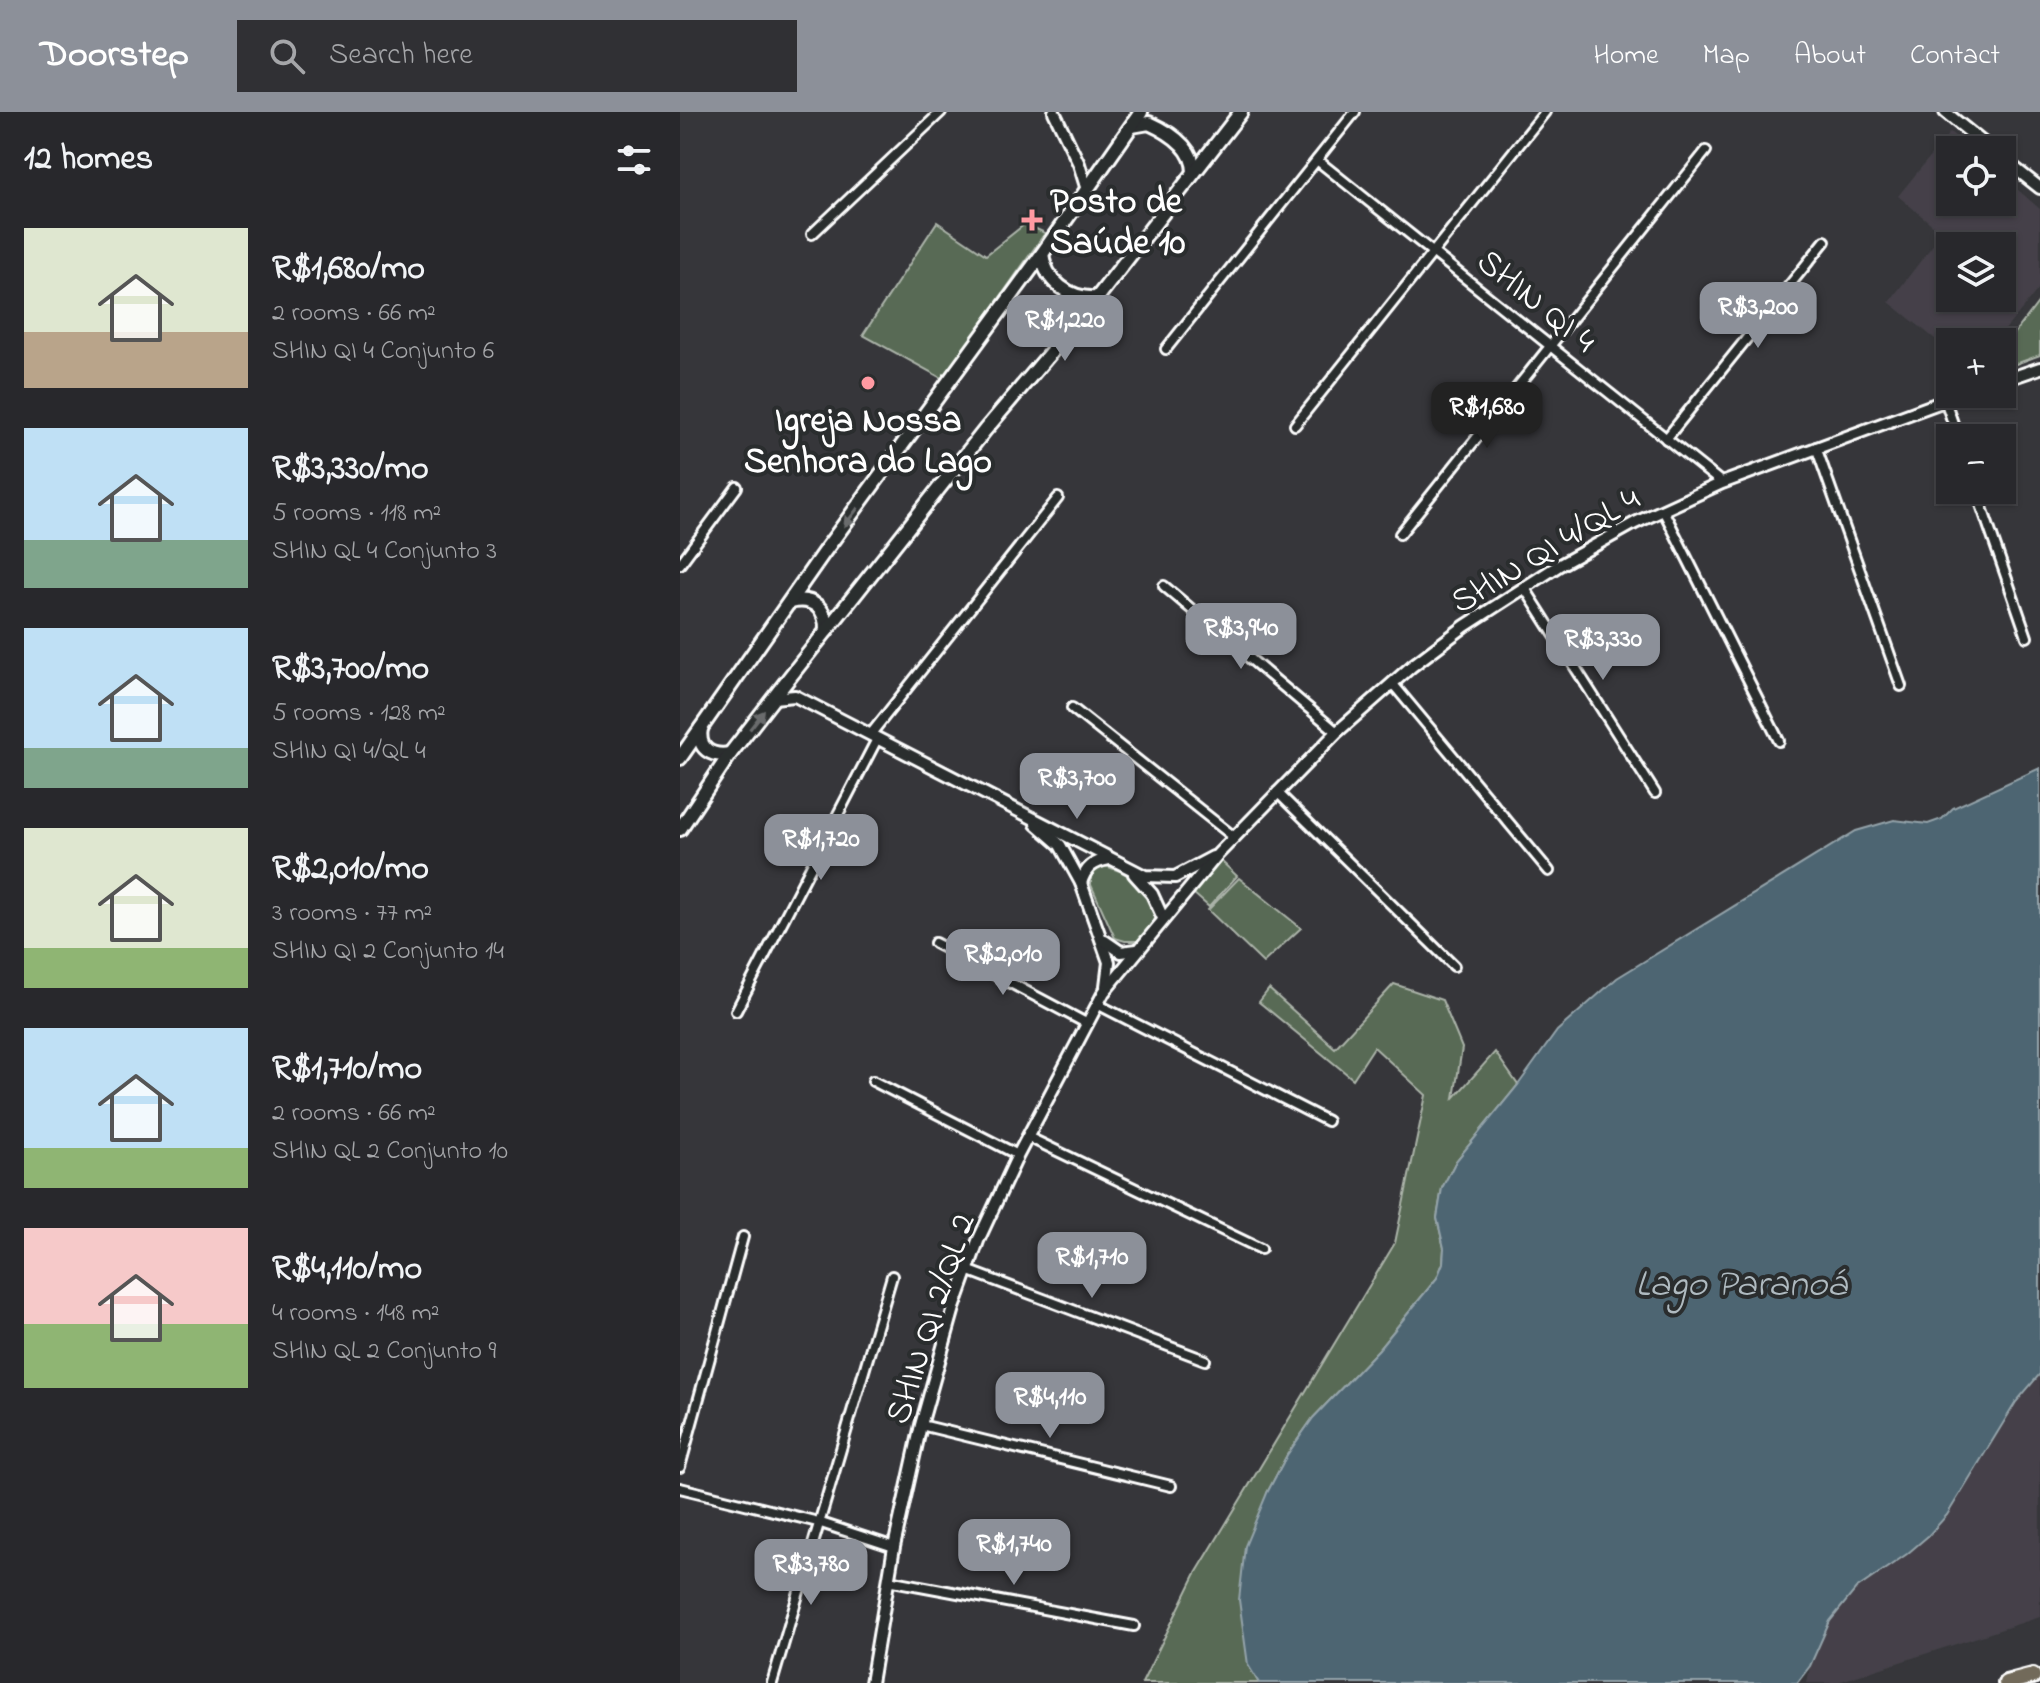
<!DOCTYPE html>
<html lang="en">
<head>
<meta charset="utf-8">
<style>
  :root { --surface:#28282c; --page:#303034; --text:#f1f3f6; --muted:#a5a6a9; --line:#444448; --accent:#8c9099 }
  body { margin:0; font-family:"Indie Flower",sans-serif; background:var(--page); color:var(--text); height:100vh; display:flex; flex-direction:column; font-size:30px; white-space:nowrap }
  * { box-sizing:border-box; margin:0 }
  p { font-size:26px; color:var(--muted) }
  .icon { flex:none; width:44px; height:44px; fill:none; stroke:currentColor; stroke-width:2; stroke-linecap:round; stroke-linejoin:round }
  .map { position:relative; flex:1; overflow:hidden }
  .panel { display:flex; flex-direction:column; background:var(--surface); width:680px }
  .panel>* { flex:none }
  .fabs { position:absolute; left:1256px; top:24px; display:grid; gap:16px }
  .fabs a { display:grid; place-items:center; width:80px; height:80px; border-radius:0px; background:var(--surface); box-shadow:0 2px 6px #0004,0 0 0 2px var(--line); font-size:40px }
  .price { position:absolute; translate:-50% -68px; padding:0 18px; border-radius:16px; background:var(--accent); color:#fff; font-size:26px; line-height:52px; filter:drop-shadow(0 2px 4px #0008) }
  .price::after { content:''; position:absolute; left:50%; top:48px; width:24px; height:18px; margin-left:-12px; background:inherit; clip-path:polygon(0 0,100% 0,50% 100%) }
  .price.active { background:#222; color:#fff }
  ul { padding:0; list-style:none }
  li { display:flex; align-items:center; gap:24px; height:200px; padding:0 24px }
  li span { display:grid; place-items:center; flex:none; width:224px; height:160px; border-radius:0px; color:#555 }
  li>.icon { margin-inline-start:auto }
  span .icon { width:96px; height:96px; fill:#fffc; stroke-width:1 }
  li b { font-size:34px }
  h2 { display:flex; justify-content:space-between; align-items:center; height:96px; padding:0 24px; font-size:34px }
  header { display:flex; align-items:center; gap:48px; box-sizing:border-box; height:112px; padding:0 40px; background:var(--accent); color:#fff }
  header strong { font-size:38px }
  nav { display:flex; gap:44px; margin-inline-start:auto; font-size:28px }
  .search { width:560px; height:72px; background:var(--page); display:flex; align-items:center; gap:20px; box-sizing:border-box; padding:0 28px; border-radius:0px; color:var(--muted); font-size:30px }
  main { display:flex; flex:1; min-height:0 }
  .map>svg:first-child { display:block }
</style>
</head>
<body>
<header>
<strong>Doorstep</strong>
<div class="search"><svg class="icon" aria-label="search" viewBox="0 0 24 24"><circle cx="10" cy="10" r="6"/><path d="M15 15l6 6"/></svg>Search here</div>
<nav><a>Home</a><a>Map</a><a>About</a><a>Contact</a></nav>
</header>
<main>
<section class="panel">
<h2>12 homes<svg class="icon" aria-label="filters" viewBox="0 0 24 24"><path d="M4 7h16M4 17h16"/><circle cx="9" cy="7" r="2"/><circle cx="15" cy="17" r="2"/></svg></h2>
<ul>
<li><span style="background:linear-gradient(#dfe7d0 65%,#b9a48a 0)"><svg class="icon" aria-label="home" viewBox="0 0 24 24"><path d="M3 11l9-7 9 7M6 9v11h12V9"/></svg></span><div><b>R$1,680/mo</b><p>2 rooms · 66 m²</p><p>SHIN QI 4 Conjunto 6</p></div></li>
<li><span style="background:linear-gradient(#bfe0f5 70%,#7fa58c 0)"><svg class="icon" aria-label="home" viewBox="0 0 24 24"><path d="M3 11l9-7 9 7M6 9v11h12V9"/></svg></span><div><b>R$3,330/mo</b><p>5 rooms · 118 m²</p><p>SHIN QL 4 Conjunto 3</p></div></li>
<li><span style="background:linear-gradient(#bfe0f5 75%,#7fa58c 0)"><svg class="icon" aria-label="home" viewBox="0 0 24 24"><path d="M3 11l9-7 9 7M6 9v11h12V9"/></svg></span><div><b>R$3,700/mo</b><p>5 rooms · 128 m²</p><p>SHIN QI 4/QL 4</p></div></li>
<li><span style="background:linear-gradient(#dfe7d0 75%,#8fb573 0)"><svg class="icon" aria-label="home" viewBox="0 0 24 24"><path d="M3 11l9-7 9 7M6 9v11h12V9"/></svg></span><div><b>R$2,010/mo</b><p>3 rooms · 77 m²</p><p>SHIN QI 2 Conjunto 14</p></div></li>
<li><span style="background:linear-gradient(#bfe0f5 75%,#8fb573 0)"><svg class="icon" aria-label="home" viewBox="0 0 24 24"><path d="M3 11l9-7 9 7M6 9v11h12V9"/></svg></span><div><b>R$1,710/mo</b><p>2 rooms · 66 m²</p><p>SHIN QL 2 Conjunto 10</p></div></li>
<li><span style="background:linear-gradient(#f6c9c9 60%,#8fb573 0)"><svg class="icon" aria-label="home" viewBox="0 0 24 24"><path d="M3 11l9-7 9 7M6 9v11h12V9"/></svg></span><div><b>R$4,110/mo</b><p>4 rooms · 148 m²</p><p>SHIN QL 2 Conjunto 9</p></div></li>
</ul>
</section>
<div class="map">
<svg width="1360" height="1571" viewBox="0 0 1360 1571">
  <rect width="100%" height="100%" fill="#36363a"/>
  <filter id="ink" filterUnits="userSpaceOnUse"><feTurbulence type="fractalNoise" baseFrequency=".0125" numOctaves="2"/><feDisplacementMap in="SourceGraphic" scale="16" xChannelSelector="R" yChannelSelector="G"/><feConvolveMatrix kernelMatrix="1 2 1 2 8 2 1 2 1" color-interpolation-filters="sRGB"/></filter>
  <g filter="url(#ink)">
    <g fill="#444148" fill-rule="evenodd">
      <path d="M 1270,20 L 1292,38 L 1270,38 L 1270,90 L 1322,90 L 1322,64 L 1360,97 L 1360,175 L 1315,230 L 1270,230 L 1270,239 L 1209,190 L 1262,121 L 1218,84 ZM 1270,134 L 1322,134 L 1322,186 L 1270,186 Z"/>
      <polygon points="1360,1262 1360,1505 1155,1571 1127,1571 1130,1554 1150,1509 1176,1477 1227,1442 1248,1424 1267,1403 1336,1290"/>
    </g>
    <g fill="#586a54" stroke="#acb4aa" stroke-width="2">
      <polygon points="257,110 306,143 345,112 365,121 263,267 183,223"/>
      <polygon points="1360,188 1360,243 1322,257 1322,238"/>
      <polygon points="540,748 557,764 529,795 513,781"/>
      <path d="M 419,753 C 447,757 472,777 476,806 L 459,829 L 445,829 L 435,826 L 411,773 L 411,760 Z"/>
      <polygon points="559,766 621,816 583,851 528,798"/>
      <polygon points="714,872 762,888 782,936 774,986 815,940 838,973 776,1049 762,1076 757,1106 764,1136 763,1151 757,1166 699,1237 633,1306 607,1343 587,1381 568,1553 579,1571 462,1571 515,1463 715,1131 746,983 694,935 673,967 579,890 589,877 655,936"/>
    </g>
    <polygon fill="#4d6572" stroke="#94a3aa" stroke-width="2" points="1360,656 1360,1262 1336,1290 1267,1403 1248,1424 1227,1442 1176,1477 1150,1509 1130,1554 1117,1571 579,1571 568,1553 559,1488 565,1434 587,1381 607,1343 633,1306 699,1237 757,1166 763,1151 764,1136 757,1106 762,1076 776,1049 838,973 877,919 937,866 1176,719 1214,708 1248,712 1262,707 1273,696"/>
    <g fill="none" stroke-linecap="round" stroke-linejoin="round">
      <g stroke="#fff" stroke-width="14">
        <g id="minor">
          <polyline points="637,48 1042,371"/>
          <polyline points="132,122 261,0"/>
          <polyline points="486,237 675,0"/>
          <polyline points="1265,288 1278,326"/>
          <polyline points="615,313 865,0"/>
          <polyline points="986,327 1145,129"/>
          <polyline points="1136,335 1221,574"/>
          <polyline points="1296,378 1347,525"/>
          <polyline points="983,398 1099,629"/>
          <polyline points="720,422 1026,39"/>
          <polyline points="0,452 57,375"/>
          <polyline points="484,474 657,620"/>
          <polyline points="844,475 975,681"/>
          <polyline points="712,571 869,759"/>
          <polyline points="392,596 554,725"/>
          <polyline points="190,623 378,386"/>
          <polyline points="597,680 774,854"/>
          <polyline points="255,831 406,911"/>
          <polyline points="417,892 647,1009"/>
          <polyline points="56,899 197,627"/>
          <polyline points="193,969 338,1043"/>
          <polyline points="348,1025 581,1137"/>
          <polyline points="287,1158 525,1248"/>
          <polyline points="241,1313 491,1374"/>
          <polyline points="0,1355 63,1125"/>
          <polyline points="0,1376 138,1410 214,1435"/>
          <polyline points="208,1468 454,1514"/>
          <polyline points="92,1571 212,1164"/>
        </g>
      </g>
      <g stroke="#fff" stroke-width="16">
        <g id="tertiary">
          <polyline points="374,0 399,52 407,78"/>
          <polyline points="1265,0 1312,38"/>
          <polyline points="1322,46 1360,76"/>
          <polyline points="1322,269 1360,256"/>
          <polyline points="93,586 115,584 465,764 495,765 533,745"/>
          <polyline points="356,712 380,733 401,771 429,850 426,874"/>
          <polyline points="454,762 472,782 483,806"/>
          <path d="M 401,771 C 406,755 413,750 429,747"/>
          <polyline points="425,829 441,840 457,838"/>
          <polyline points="191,1571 214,1435 241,1313 274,1196 298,1129 338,1043 424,880 538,742 657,620 732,554 785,514 878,454 955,411 1042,371 1283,282"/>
        </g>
      </g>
      <g stroke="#fff" stroke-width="18">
        <g id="secondary">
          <path d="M 452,14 L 469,11 C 489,20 514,36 514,60"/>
          <path d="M 362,142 C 365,169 390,188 417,186"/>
          <path d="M 110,490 C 132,484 147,496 146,519"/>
          <path d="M 21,616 C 17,637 31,645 50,642"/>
          <polyline points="0,646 144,440 362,142 461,0"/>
          <polyline points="0,717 50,642 109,566 305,318 417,186 561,0"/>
        </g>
      </g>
      <g stroke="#fff" stroke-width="20">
        <polyline id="trunk" points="1326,1571 1353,1564"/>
      </g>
      <use href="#minor" stroke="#2a2d2e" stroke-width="8"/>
      <use href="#tertiary" stroke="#2a2d2e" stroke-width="10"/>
      <use href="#secondary" stroke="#2a2d2e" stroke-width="12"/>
      <use href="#trunk" stroke="#726b5a" stroke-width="14"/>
    </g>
    <defs><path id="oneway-solid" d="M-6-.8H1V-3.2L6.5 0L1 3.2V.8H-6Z" transform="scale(2)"/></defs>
    <g fill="#6a6c6d">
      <use href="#oneway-solid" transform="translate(171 405) rotate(127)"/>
      <use href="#oneway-solid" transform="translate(77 608) rotate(-52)"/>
    </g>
  </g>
  <g fill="#ff9aa2" stroke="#2a2d2e" stroke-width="3">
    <path d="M348 96h8v8h8v8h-8v8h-8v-8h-8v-8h8z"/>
    <circle cx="188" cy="271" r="8"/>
  </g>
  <g text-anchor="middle" stroke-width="8" stroke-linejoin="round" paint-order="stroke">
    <g font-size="36" font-weight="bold" fill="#fff" stroke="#2a2d2e" text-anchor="start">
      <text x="370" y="100">Posto de<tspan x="370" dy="41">Saúde 10</tspan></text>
      <text x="188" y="319" text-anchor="middle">Igreja Nossa<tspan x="188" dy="41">Senhora do Lago</tspan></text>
    </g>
    <g font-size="36" fill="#fff" stroke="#2a2d2e">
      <text transform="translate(858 187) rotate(39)" y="13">SHIN QI 4</text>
      <text transform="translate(864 436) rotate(-31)" y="13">SHIN QI 4/QL 4</text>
      <text transform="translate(248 1206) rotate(-72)" y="13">SHIN QI 2/QL 2</text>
    </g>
    <g font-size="38" font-style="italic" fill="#afbac0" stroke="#2a2d2e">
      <text x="1061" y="1183">Lago Paranoá</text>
    </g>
  </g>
</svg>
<div class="fabs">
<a><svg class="icon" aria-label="locate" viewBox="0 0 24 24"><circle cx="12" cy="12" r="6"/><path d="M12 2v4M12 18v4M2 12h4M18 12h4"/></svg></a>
<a><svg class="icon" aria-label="layers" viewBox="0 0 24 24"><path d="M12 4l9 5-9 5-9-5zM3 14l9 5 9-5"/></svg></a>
<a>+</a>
<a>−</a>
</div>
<b class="price" style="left:1078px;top:238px">R$3,200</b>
<b class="price" style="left:385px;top:251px">R$1,220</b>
<b class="price active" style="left:807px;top:338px">R$1,680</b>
<b class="price" style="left:561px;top:559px">R$3,940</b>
<b class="price" style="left:923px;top:570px">R$3,330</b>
<b class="price" style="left:397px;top:709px">R$3,700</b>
<b class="price" style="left:141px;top:770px">R$1,720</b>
<b class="price" style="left:323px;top:885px">R$2,010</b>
<b class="price" style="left:412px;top:1188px">R$1,710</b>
<b class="price" style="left:370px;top:1328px">R$4,110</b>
<b class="price" style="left:334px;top:1475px">R$1,740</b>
<b class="price" style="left:131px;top:1495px">R$3,780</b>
</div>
</main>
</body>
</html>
